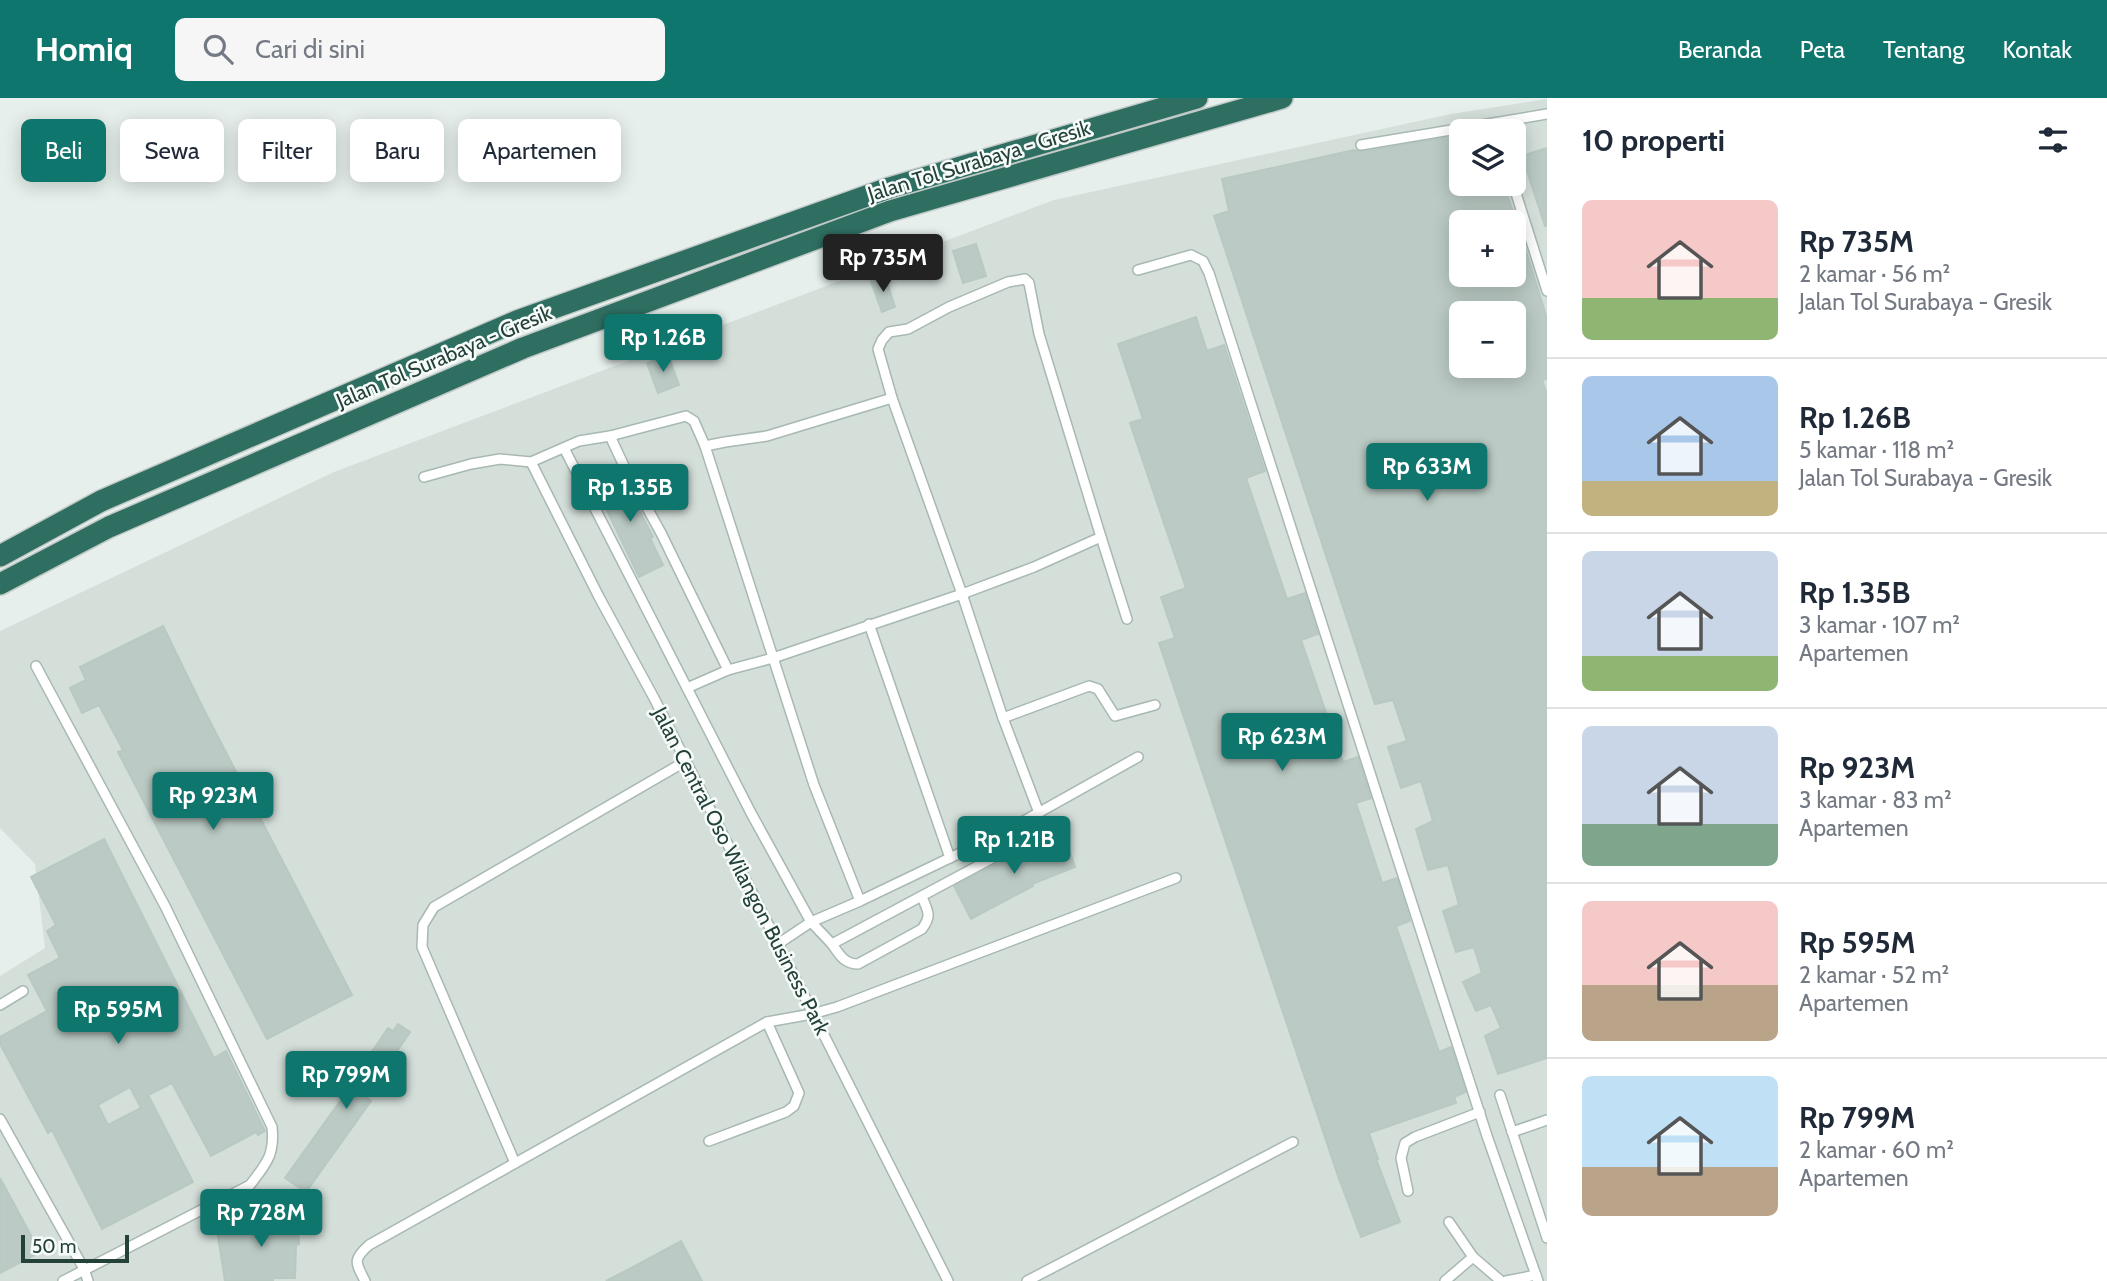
<!DOCTYPE html>
<html lang="id">
<head>
<meta charset="utf-8">
<style>
  :root { --surface:#fff; --page:#f6f6f7; --text:#1f2937; --muted:#747a83; --line:#e0e1e3; --accent:#0f766e }
  body { margin:0; font-family:Cabin,sans-serif; background:var(--page); color:var(--text); height:100vh; display:flex; flex-direction:column; font-size:26px; white-space:nowrap }
  * { box-sizing:border-box; margin:0 }
  p { font-size:23px; color:var(--muted) }
  .icon { flex:none; width:38px; height:38px; fill:none; stroke:currentColor; stroke-width:2; stroke-linecap:round; stroke-linejoin:round }
  .map { position:relative; flex:1; overflow:hidden }
  .drawer { display:flex; flex-direction:column; background:var(--surface); width:560px }
  .drawer>* { flex:none }
  .guide { position:absolute; left:21px; top:21px; width:665px; height:63px; display:flex; gap:14px }
  .buttons { position:absolute; left:1449px; top:21px; display:grid; gap:14px }
  .buttons a { display:grid; place-items:center; width:77px; height:77px; border-radius:10px; background:var(--surface); box-shadow:0 4px 18px #0003; font-size:35px }
  .scale { position:absolute; left:21px; bottom:18px; width:108px; box-sizing:border-box; padding-left:7px; border:4px solid #24423a; border-top:0; font-size:19px; line-height:24px; white-space:nowrap; color:#24423a; -webkit-text-stroke:5px #f7fbf9; paint-order:stroke }
  .price { position:absolute; translate:-50% -60px; padding:0 16px; border-radius:7px; background:var(--accent); color:#fff; font-size:23px; line-height:46px; filter:drop-shadow(0 2px 4px #0008) }
  .price::after { content:''; position:absolute; left:50%; top:42px; width:21px; height:16px; margin-left:-10px; background:inherit; clip-path:polygon(0 0,100% 0,50% 100%) }
  .price.on { background:#222; color:#fff }
  ul { padding:0; list-style:none }
  li { display:flex; align-items:center; gap:21px; height:175px; padding:0 35px }
  li+li { border-top:2px solid var(--line) }
  li span { display:grid; place-items:center; flex:none; width:196px; height:140px; border-radius:10px; color:#555 }
  li>.icon { margin-inline-start:auto }
  span .icon { width:84px; height:84px; fill:#fffc; stroke-width:1 }
  li b { font-size:30px }
  h2 { display:flex; justify-content:space-between; align-items:center; height:84px; padding:0 35px; font-size:30px }
  .tag { padding:0 24px; border-radius:10px; background:var(--surface); box-shadow:0 4px 18px #0003; font-size:24px; line-height:63px }
  .tag.on { background:var(--accent); color:#fff }
  header { display:flex; align-items:center; gap:42px; box-sizing:border-box; height:98px; padding:0 35px; background:var(--accent); color:#fff }
  header strong { font-size:33px }
  nav { display:flex; gap:38px; margin-inline-start:auto; font-size:24px }
  .search { width:490px; height:63px; background:var(--page); display:flex; align-items:center; gap:18px; box-sizing:border-box; padding:0 24px; border-radius:10px; color:var(--muted); font-size:26px }
  main { display:flex; flex:1; min-height:0 }
  .map>svg:first-child { display:block }
</style>
</head>
<body>
<header>
<strong>Homiq</strong>
<div class="search"><svg class="icon" aria-label="search" viewBox="0 0 24 24"><circle cx="10" cy="10" r="6"/><path d="M15 15l6 6"/></svg>Cari di sini</div>
<nav><a>Beranda</a><a>Peta</a><a>Tentang</a><a>Kontak</a></nav>
</header>
<main>
<div class="map">
<svg width="1547" height="1183" viewBox="0 0 1547 1183">
  <rect width="100%" height="100%" fill="#e6efeb"/>
  <path fill="#d4dfda" fill-rule="evenodd" d="M 1547,1 L 1547,1183 L 0,1183 L 0,878 L 45,850 L 35,766 L 0,730 L 0,533 L 334,374 L 1054,102 L 1451,16 ZM 1461,33 L 1514,33 L 1514,86 L 1461,86 ZM 1461,124 L 1514,124 L 1514,177 L 1461,177 ZM 1461,215 L 1514,215 L 1514,268 L 1461,268 Z"/>
  <g fill="#bbcac4" stroke="#b8c9c2" stroke-width="2" fill-rule="evenodd">
    <path d="M 1461,37 L 1461,86 L 1503,86 L 1519,130 L 1547,221 L 1547,281 L 1542,282 L 1547,296 L 1547,960 L 1498,976 L 1485,938 L 1501,930 L 1491,907 L 1476,913 L 1463,884 L 1482,875 L 1474,849 L 1456,854 L 1443,813 L 1459,807 L 1448,767 L 1428,772 L 1416,731 L 1433,723 L 1421,683 L 1401,690 L 1388,649 L 1407,643 L 1393,602 L 1375,606 L 1214,118 L 1229,113 L 1222,81 L 1354,52 L 1362,54 ZM 1461,124 L 1514,124 L 1514,177 L 1461,177 ZM 1461,215 L 1514,215 L 1514,268 L 1461,268 Z"/>
    <polygon points="1547,50 1547,127 1545,128 1522,58"/>
    <polygon points="976,146 986,178 963,185 953,153"/>
    <polygon points="885,178 895,209 882,214 871,183"/>
    <polygon points="1196,219 1207,253 1224,247 1265,373 1246,380 1287,501 1305,495 1318,536 1301,542 1343,664 1358,659 1371,700 1356,705 1382,785 1397,780 1410,823 1396,828 1439,954 1451,949 1466,994 1454,999 1456,1005 1369,1035 1378,1061 1376,1061 1400,1124 1361,1139 1338,1078 1159,545 1175,540 1161,499 1186,490 1130,325 1143,321 1118,246"/>
    <polygon points="668,257 679,287 658,295 647,265"/>
    <polygon points="617,369 653,439 650,440 663,467 639,479 601,400 610,396 600,377"/>
    <polygon points="163,528 203,610 352,897 267,941 118,654 123,652 99,607 82,615 70,590 86,582 80,569"/>
    <polygon points="1064,738 1075,769 1032,786 1033,788 971,821 954,788 1013,758"/>
    <path d="M 104,741 L 214,960 L 226,953 L 265,1033 L 258,1037 L 256,1034 L 211,1058 L 172,985 L 148,997 L 193,1084 L 102,1131 L 52,1032 L 48,1035 L 0,946 L 0,939 L 47,913 L 28,877 L 60,860 L 47,833 L 56,827 L 31,779 ZM 130,989 L 141,1010 L 108,1027 L 98,1007 Z"/>
    <polygon points="398,926 410,934 366,999 371,1003 306,1094 285,1080 356,981 354,980 388,930 393,933"/>
    <polygon points="0,1080 40,1154 0,1175"/>
    <polygon points="297,1107 299,1146 296,1147 295,1180 272,1180 273,1183 225,1183 217,1132 277,1123 276,1108"/>
    <polygon points="681,1143 702,1183 606,1183 637,1167"/>
  </g>
  <g fill="none" stroke-linecap="round" stroke-linejoin="round">
    <g stroke="#a8b8b2" stroke-width="12">
      <g id="lane">
        <polyline points="1361,47 1547,16"/>
        <polyline points="1513,86 1547,193"/>
        <polyline points="1138,172 1191,157 1203,163 1209,175 1487,1038 1538,1183"/>
        <polyline points="610,338 624,368 661,435 728,572"/>
        <polyline points="705,348 814,687 860,803"/>
        <polyline points="564,350 751,715 811,824 832,846 1002,755 1009,748 1006,733"/>
        <polyline points="531,364 599,499 654,600 948,1183"/>
        <polyline points="424,379 471,366 500,361 531,364 579,343 610,338 686,318 694,323 705,348 725,344 767,338 892,300"/>
        <polyline points="1101,439 1127,521"/>
        <polyline points="869,526 950,760"/>
        <path d="M 36,568 L 165,808 L 272,1029 C 275,1057 266,1066 250,1087 L 63,1183"/>
        <polyline points="687,590 728,572 773,560 962,496 1034,469 1101,439 1039,236 1029,185 1025,181 1008,184 949,209 908,231 889,234 882,242 878,251 892,300 962,496 1003,620 1039,715"/>
        <polyline points="1003,620 1089,588 1098,591 1115,618 1155,607"/>
        <polyline points="778,846 811,824 860,803 1006,733 1138,659"/>
        <path d="M 832,846 C 839,856 844,866 858,866 L 922,831 C 932,817 928,814 922,799"/>
        <polyline points="0,907 23,893"/>
        <polyline points="1500,997 1547,1140"/>
        <polyline points="0,1021 84,1171 88,1183"/>
        <polyline points="1512,1034 1547,1022"/>
        <polyline points="709,1043 786,1014 794,1008 799,995 767,924"/>
        <polyline points="515,1065 422,849 423,827 434,809 686,663"/>
        <polyline points="1408,1093 1401,1060 1405,1045 1415,1039 1480,1014"/>
        <polyline points="1449,1124 1473,1159 1501,1183"/>
        <path d="M 365,1183 C 356,1165 352,1162 369,1147 L 767,924 L 812,916 L 837,909 L 1176,780"/>
        <polyline points="1027,1183 1293,1044"/>
        <polyline points="1445,1183 1473,1159"/>
        <polyline points="1506,1183 1536,1177"/>
      </g>
    </g>
    <g stroke="#c2cac8" stroke-width="24">
      <g id="highway">
        <polyline points="0,458 101,403 517,223 889,90 1197,0"/>
        <polyline points="0,486 109,429 523,250 890,113 1282,0"/>
      </g>
    </g>
    <use href="#lane" stroke="#fff" stroke-width="9"/>
    <use href="#highway" stroke="#2f6f62" stroke-width="21"/>
  </g>
  <g text-anchor="middle" stroke-width="5" stroke-linejoin="round" paint-order="stroke">
    <g font-size="21" fill="#24423a" stroke="#f7fbf9">
      <text transform="translate(979 63) rotate(-17)" y="7">Jalan Tol Surabaya - Gresik</text>
      <text transform="translate(444 259) rotate(-23)" y="7">Jalan Tol Surabaya - Gresik</text>
      <text transform="translate(741 773) rotate(63)" y="7">Jalan Central Oso Wilangon Business Park</text>
    </g>
  </g>
</svg>
<div class="buttons">
<a><svg class="icon" aria-label="layers" viewBox="0 0 24 24"><path d="M12 4l9 5-9 5-9-5zM3 14l9 5 9-5"/></svg></a>
<a>+</a>
<a>−</a>
</div>
<div class="scale">50 m</div>
<b class="price on" style="left:883px;top:196px">Rp 735M</b>
<b class="price" style="left:663px;top:276px">Rp 1.26B</b>
<b class="price" style="left:1427px;top:405px">Rp 633M</b>
<b class="price" style="left:630px;top:426px">Rp 1.35B</b>
<b class="price" style="left:1282px;top:675px">Rp 623M</b>
<b class="price" style="left:213px;top:734px">Rp 923M</b>
<b class="price" style="left:1014px;top:778px">Rp 1.21B</b>
<b class="price" style="left:118px;top:948px">Rp 595M</b>
<b class="price" style="left:346px;top:1013px">Rp 799M</b>
<b class="price" style="left:261px;top:1151px">Rp 728M</b>
<div class="guide">
<a class="tag on">Beli</a>
<a class="tag">Sewa</a>
<a class="tag">Filter</a>
<a class="tag">Baru</a>
<a class="tag">Apartemen</a>
</div>
</div>
<section class="drawer">
<h2>10 properti<svg class="icon" aria-label="filters" viewBox="0 0 24 24"><path d="M4 7h16M4 17h16"/><circle cx="9" cy="7" r="2"/><circle cx="15" cy="17" r="2"/></svg></h2>
<ul>
<li><span style="background:linear-gradient(#f6c9c9 70%,#8fb573 0)"><svg class="icon" aria-label="home" viewBox="0 0 24 24"><path d="M3 11l9-7 9 7M6 9v11h12V9"/></svg></span><div><b>Rp 735M</b><p>2 kamar · 56 m²</p><p>Jalan Tol Surabaya - Gresik</p></div></li>
<li><span style="background:linear-gradient(#a9c7e8 75%,#c2b280 0)"><svg class="icon" aria-label="home" viewBox="0 0 24 24"><path d="M3 11l9-7 9 7M6 9v11h12V9"/></svg></span><div><b>Rp 1.26B</b><p>5 kamar · 118 m²</p><p>Jalan Tol Surabaya - Gresik</p></div></li>
<li><span style="background:linear-gradient(#c9d6e8 75%,#8fb573 0)"><svg class="icon" aria-label="home" viewBox="0 0 24 24"><path d="M3 11l9-7 9 7M6 9v11h12V9"/></svg></span><div><b>Rp 1.35B</b><p>3 kamar · 107 m²</p><p>Apartemen</p></div></li>
<li><span style="background:linear-gradient(#c9d6e8 70%,#7fa58c 0)"><svg class="icon" aria-label="home" viewBox="0 0 24 24"><path d="M3 11l9-7 9 7M6 9v11h12V9"/></svg></span><div><b>Rp 923M</b><p>3 kamar · 83 m²</p><p>Apartemen</p></div></li>
<li><span style="background:linear-gradient(#f6c9c9 60%,#b9a48a 0)"><svg class="icon" aria-label="home" viewBox="0 0 24 24"><path d="M3 11l9-7 9 7M6 9v11h12V9"/></svg></span><div><b>Rp 595M</b><p>2 kamar · 52 m²</p><p>Apartemen</p></div></li>
<li><span style="background:linear-gradient(#bfe0f5 65%,#b9a48a 0)"><svg class="icon" aria-label="home" viewBox="0 0 24 24"><path d="M3 11l9-7 9 7M6 9v11h12V9"/></svg></span><div><b>Rp 799M</b><p>2 kamar · 60 m²</p><p>Apartemen</p></div></li>
</ul>
</section>
</main>
</body>
</html>
